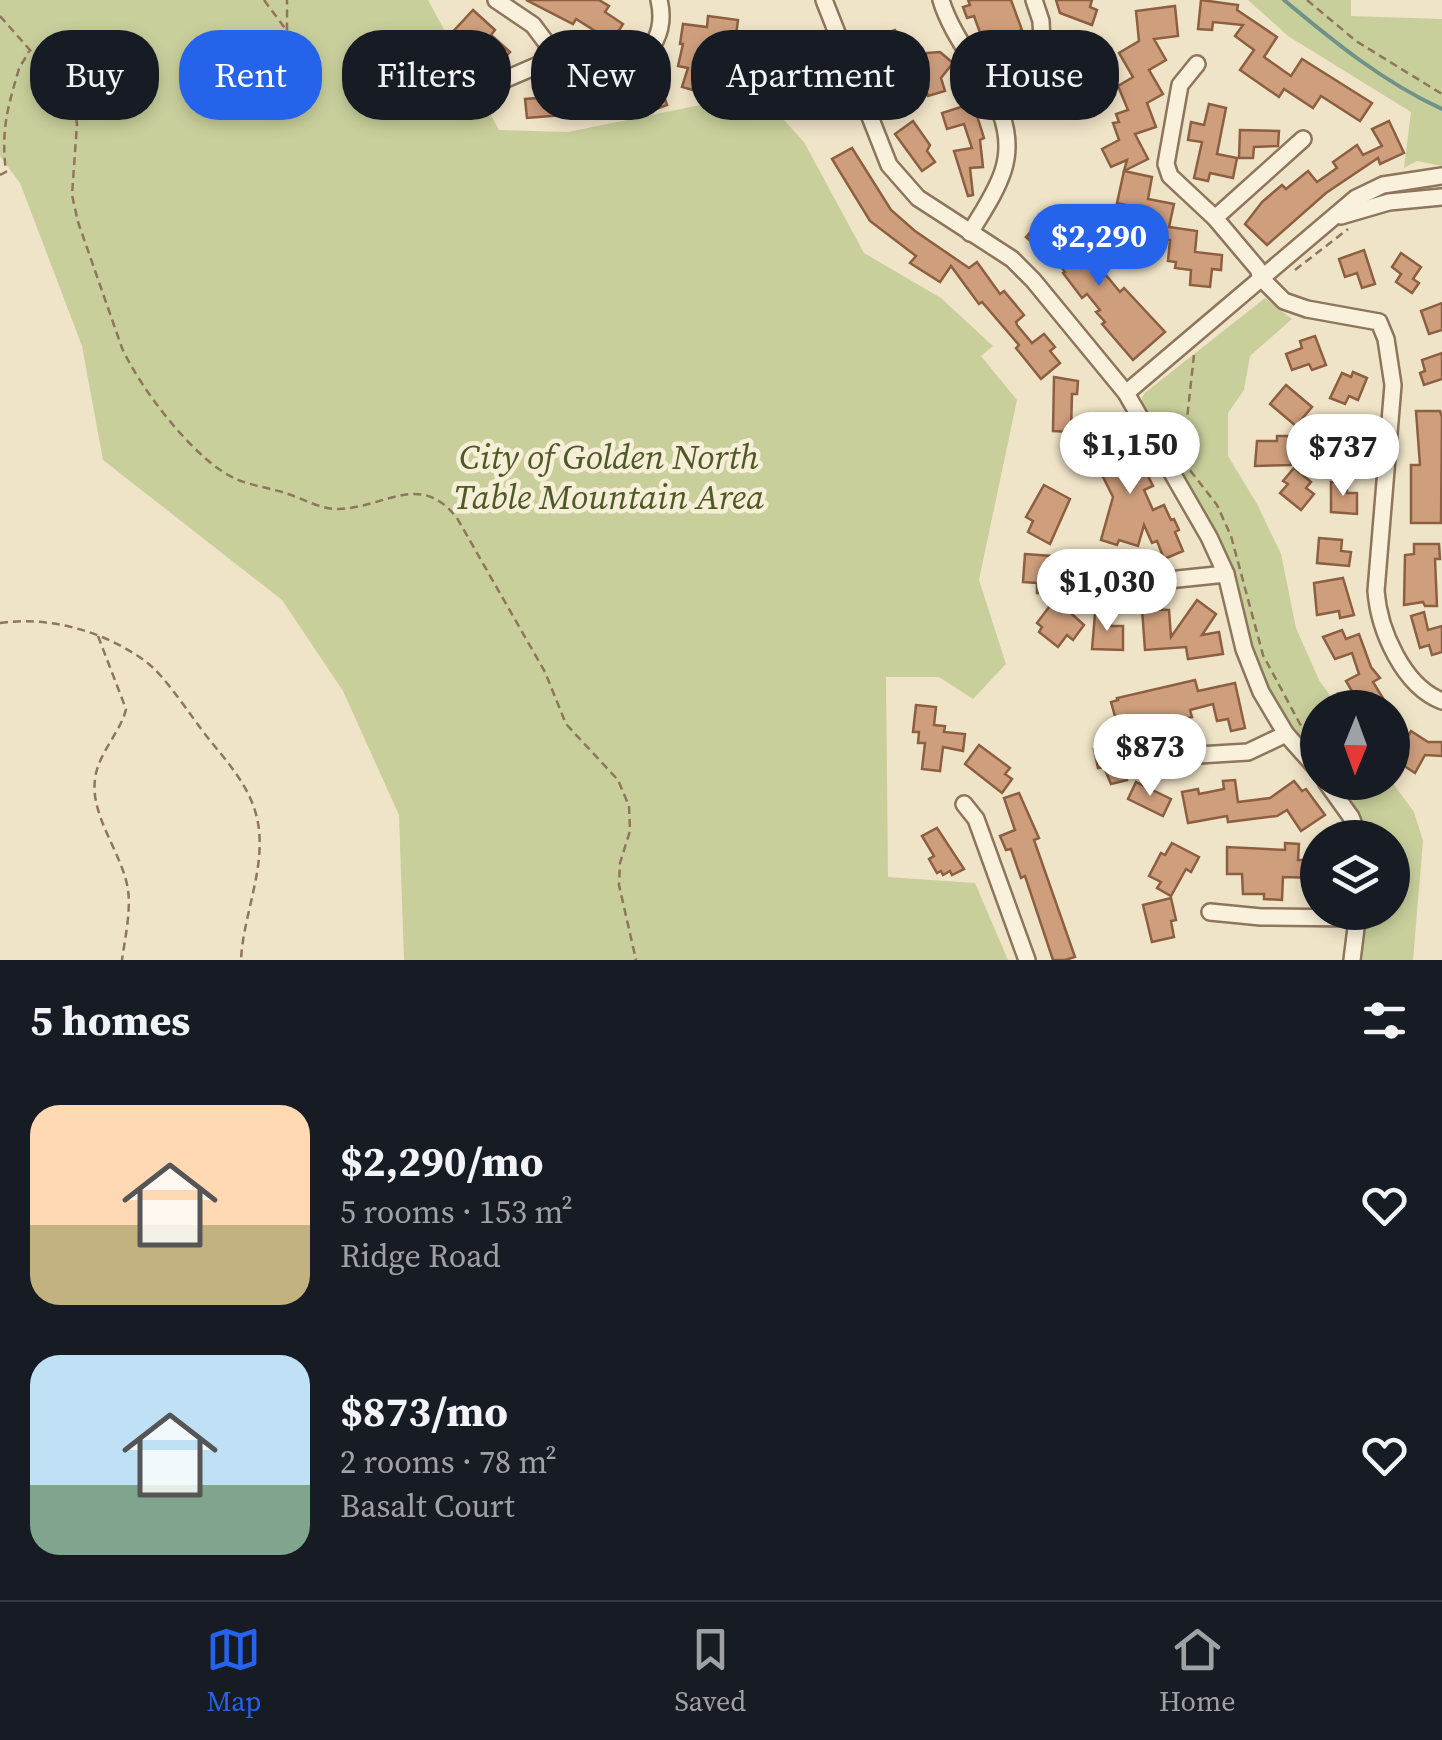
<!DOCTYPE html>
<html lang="en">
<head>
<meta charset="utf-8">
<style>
  :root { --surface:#171b24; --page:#242831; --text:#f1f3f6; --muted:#9ea1a6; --line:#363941; --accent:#2563eb }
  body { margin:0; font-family:"Source Serif 4",serif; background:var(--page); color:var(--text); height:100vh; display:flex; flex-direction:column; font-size:38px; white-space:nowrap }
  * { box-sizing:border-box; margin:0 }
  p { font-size:32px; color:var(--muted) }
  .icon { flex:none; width:55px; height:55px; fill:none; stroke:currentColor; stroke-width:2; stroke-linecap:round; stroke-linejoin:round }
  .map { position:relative; height:960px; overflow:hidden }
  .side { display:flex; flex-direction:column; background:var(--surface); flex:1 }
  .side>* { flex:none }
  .top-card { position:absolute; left:30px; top:30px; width:1382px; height:90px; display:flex; gap:20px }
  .needle { width:65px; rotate:181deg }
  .buttons { position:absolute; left:1300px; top:690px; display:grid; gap:20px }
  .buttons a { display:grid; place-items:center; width:110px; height:110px; border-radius:50%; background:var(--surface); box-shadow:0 5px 15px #0003; font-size:50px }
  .price { position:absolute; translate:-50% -85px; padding:0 22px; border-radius:35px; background:#fff; color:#222; font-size:32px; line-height:65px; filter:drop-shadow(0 2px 5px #0008) }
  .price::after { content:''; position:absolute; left:50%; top:60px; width:30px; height:22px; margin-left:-15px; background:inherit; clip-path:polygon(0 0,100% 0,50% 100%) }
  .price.active { background:var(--accent); color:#fff }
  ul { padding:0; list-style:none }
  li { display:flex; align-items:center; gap:30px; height:250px; padding:0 30px }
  li span { display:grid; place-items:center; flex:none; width:280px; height:200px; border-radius:30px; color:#555 }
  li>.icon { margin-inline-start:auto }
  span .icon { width:120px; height:120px; fill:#fffc; stroke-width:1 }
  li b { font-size:42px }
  h2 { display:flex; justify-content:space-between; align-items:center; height:120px; padding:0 30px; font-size:42px }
  .chip { padding:0 35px; border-radius:40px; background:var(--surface); box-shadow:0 5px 15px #0003; font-size:35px; line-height:90px }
  .chip.active { background:var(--accent); color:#fff }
  .tabs { display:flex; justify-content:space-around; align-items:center; height:140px; border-top:2px solid var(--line); background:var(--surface); font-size:28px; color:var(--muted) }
  .tabs a { display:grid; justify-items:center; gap:5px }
  .tabs .active { color:var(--accent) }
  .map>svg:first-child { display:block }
</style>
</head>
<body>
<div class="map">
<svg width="1442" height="960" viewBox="0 0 1442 960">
  <rect width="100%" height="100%" fill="#f0e4c8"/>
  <g fill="#c9cf9b">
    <polygon points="0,0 428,0 499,130 568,132 759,93 804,142 864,253 941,298 993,346 981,356 1017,400 979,580 1006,664 973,699 939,677 886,677 888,877 975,883 1008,960 404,960 399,815 343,691 282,600 103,460 82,346 20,183 0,156"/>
    <polygon points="1248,0 1351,0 1351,16 1442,19 1442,166 1417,161 1404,168 1411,112 1288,36"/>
    <polygon points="1265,298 1292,319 1250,356 1244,390 1228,413 1228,456 1257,504 1281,554 1296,628 1319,680 1338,707 1318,708 1317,759 1286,720 1263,682 1229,560 1143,407 1142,397 1146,392"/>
    <polygon points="1392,782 1414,812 1423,841 1413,960 1359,960 1364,913 1392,912 1392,838 1364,837 1353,807 1337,783"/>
  </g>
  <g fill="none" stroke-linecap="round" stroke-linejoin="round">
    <path stroke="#6f938a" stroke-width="4" d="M 1284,0 C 1333,41 1383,82 1442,109"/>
  </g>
  <g fill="#cf9f7d" stroke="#8d5f41" stroke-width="2.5">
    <polygon points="526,0 599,0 609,6 605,12 623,24 605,52 588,42 595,31 576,19 573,24"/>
    <polygon points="968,0 1011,0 1022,30 1017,32 1023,54 1013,57 1017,69 1003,73 998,58 990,60 974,16 967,18 963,7 970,5"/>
    <polygon points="1056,0 1092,0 1090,7 1097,10 1092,25 1060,13"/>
    <polygon points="1201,0 1238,5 1237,10 1277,37 1264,57 1291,76 1302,59 1372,103 1360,121 1321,96 1313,108 1284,89 1279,97 1240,70 1254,50 1235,36 1243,25 1213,22 1212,30 1198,29"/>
    <polygon points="1175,6 1178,36 1154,39 1166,60 1149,70 1163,94 1147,103 1156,127 1135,134 1148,159 1124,171 1127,160 1111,167 1102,149 1119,140 1113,123 1119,122 1116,114 1128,110 1118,86 1133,77 1119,53 1139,41 1136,11"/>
    <polygon points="473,10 495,30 491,35 510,52 499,64 494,60 484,70 448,37"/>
    <polygon points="708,16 738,20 734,51 727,50 720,73 712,71 706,94 682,87 688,68 678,66 683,44 680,44 683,24 707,27"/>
    <polygon points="895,30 910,63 890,70 883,54 868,59 862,41"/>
    <polygon points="1064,35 1083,35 1086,60 1060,59"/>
    <polygon points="940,52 953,63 941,78 945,91 928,96 923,81 912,72 927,53"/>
    <polygon points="658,78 667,105 651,111 648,105 624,116 618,102 635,94 633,90"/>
    <polygon points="552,90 552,94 574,92 576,114 527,118 525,99 538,98 537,91"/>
    <polygon points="973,103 984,138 980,140 983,167 970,168 973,195 968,196 954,151 972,148 964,124 947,129 942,113"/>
    <polygon points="1209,104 1226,108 1217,154 1237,158 1233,178 1210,173 1208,181 1194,178 1202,142 1188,140 1191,122 1204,125"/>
    <polygon points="913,121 930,145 927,151 935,162 922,171 895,134"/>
    <polygon points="1389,121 1404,153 1380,164 1378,158 1326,193 1267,245 1245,224 1262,202 1282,185 1286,189 1308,171 1317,182 1337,168 1333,162 1357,145 1363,155 1382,146 1372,129"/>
    <polygon points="1240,130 1279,131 1278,146 1254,147 1253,158 1239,158"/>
    <polygon points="852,148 891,210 915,231 969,268 977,262 1000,294 1004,291 1024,315 1016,322 1017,325 1032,343 1044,334 1055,347 1050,351 1060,363 1041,379 1016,348 1019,345 982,302 979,304 951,266 940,282 910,263 916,256 870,221 832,159"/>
    <polygon points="1124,171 1152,177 1148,199 1174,204 1169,227 1197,231 1195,252 1222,255 1221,270 1212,269 1210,287 1190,285 1191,270 1175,268 1176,262 1168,261 1170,240 1138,233 1143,209 1117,203"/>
    <polygon points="1043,218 1053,226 1058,220 1081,241 1084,240 1100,259 1096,263 1120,292 1124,288 1165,332 1133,360 1102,324 1105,322 1096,312 1100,310 1087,294 1082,298 1063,273 1065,272 1057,262 1061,259 1042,243 1038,247 1026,237"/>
    <polygon points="1364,250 1375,284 1362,288 1357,273 1345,277 1339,259"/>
    <polygon points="1401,253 1421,267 1413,279 1419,283 1412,293 1396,282 1401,274 1392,267"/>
    <polygon points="1442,303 1442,330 1429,334 1421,311"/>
    <polygon points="1315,336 1326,365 1312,370 1309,364 1292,370 1286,354 1302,348 1300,341"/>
    <polygon points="1442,353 1442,379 1424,385 1420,373 1425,371 1422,360"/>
    <polygon points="1353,372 1367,378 1358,400 1349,396 1345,404 1330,398 1342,373 1351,377"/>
    <polygon points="1054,377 1078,381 1077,394 1072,394 1071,432 1053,431"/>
    <polygon points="1286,385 1312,407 1296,426 1270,404"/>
    <polygon points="1416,411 1440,411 1442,417 1441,523 1411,523 1411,465 1420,465"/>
    <polygon points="1110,419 1127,446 1122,449 1136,477 1146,472 1153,486 1144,490 1153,510 1164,505 1171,520 1174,519 1179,530 1175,532 1183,551 1164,559 1157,541 1152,543 1144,525 1138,546 1119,540 1117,545 1101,540 1113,497 1093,457 1090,458 1082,446 1107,432 1088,432"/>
    <polygon points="1277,436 1290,436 1291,465 1255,466 1257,441 1277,441"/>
    <polygon points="1294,468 1311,482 1306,488 1314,494 1301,510 1280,493 1288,484 1283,481"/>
    <polygon points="1331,482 1347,482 1347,493 1357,493 1357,514 1331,512"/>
    <polygon points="1044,485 1070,499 1050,544 1028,532 1033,521 1026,517"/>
    <polygon points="1319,538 1342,540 1341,551 1351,552 1349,566 1317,563"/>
    <polygon points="1414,544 1439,544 1440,559 1435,559 1437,606 1425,606 1423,602 1404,605 1405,555 1414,554"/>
    <polygon points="1025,554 1052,556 1054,594 1037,593 1037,583 1023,582"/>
    <polygon points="1343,578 1354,615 1340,618 1339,611 1317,615 1314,583"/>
    <polygon points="1055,599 1084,625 1073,640 1067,635 1058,647 1039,632 1042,627 1037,623"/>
    <polygon points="1197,600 1216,614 1202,635 1219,632 1223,654 1188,659 1186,647 1145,650 1142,609 1169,610 1171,637"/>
    <polygon points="1424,612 1428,630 1442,626 1442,652 1432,655 1429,645 1420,648 1411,616"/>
    <polygon points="1095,614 1111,615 1111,626 1123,626 1123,650 1092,649"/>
    <polygon points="1342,630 1346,639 1359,634 1371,667 1380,678 1373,682 1389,708 1365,708 1356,692 1353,693 1346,681 1359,674 1352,653 1335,659 1323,637"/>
    <polygon points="1195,680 1198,691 1235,683 1245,728 1231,731 1228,719 1217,721 1213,704 1190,710 1192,717 1120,734 1111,702 1118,700 1117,698"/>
    <polygon points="916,705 936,707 934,725 945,726 944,732 965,734 963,751 943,747 940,771 922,769 925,743 918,743 919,732 913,732"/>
    <polygon points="1411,731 1428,742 1442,742 1442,756 1425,755 1415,773 1398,762 1402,756 1398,753"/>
    <polygon points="1128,741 1132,756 1122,759 1127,780 1111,784 1104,767 1098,768 1094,749"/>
    <polygon points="979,745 1010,768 1005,774 1012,779 1002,793 965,764"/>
    <polygon points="1235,780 1238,802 1270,798 1294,781 1302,791 1306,789 1325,815 1301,831 1287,810 1277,816 1228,822 1227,816 1188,823 1182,792 1198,789 1199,794 1224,789 1223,781"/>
    <polygon points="1136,782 1171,799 1163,816 1128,799"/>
    <polygon points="1019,793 1039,838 1034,840 1075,957 1065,960 1053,960 1025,876 1021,878 1011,849 1006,850 1000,836 1015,830 1004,798"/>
    <polygon points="937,828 964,869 952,875 950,871 943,875 941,871 937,873 929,859 934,856 922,836"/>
    <polygon points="1172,843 1199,857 1191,872 1186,869 1171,896 1157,888 1161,882 1149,876 1161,853 1165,855"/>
    <polygon points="1285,843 1299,844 1298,860 1318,860 1318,878 1283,877 1282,900 1264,899 1264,894 1243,894 1242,874 1227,874 1227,847 1285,850"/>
    <polygon points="1171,898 1176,920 1171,921 1174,937 1152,942 1143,905"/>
  </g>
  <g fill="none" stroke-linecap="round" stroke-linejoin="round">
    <g stroke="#8d765c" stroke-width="20">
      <g id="minor">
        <polyline points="496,0 533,25 557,57"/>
        <polyline points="824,0 889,165 918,198 1012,259 1033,280 1126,393 1209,537 1226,574 1244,649 1261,692 1286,734 1318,770"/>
        <path d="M 941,0 C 958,58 1024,107 1003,171 C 996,193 981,214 970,233"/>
        <polyline points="1034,0 1041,21 1043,62"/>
        <path d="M 1197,64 L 1180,85 L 1166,164 L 1170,176 L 1215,218 L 1258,269 L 1261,278 L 1284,301 L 1307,309 L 1379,322 L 1386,339 L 1393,385 L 1376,591 C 1379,630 1403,686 1442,701"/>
        <path d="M 492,85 L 557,57 C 601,95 674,61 659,0"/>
        <polyline points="1341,216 1389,202 1442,197"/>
        <polyline points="1215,218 1303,139"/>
        <polyline points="1126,393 1356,198 1383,185 1442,176"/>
        <polyline points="1327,441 1387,449"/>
        <polyline points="1091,579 1104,574 1168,580 1226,574"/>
        <polyline points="1166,757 1248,752 1286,734"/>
        <polyline points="1326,782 1351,817 1359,838"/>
        <polyline points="964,804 976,819 1027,960"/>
        <polyline points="1210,912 1261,917 1357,918"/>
        <polyline points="1352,960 1358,912"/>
      </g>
    </g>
    <g stroke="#8d765c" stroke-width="2.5" stroke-dasharray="8 5" stroke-linecap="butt">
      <polyline points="264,0 287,31 287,0"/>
      <polyline points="1307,0 1356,41 1442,94"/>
      <path d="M 0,16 L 73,99 L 77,124 L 72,195 L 78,222 L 122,348 C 140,388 195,461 236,479 C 252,486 271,488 288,494 C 303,499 323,510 339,509 C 387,507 420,471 457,518 L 545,672 L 566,724 L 618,780 L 629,806 L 630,831 L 620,863 L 619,885 L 636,960"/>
      <path d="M 0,175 L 6,172 C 1,131 7,110 18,72 C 20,64 26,59 29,51"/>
      <polyline points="1295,270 1348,229"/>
      <polyline points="1194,355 1184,446 1189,469 1217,505 1231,536 1263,655 1300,724 1318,745"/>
      <path d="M 0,623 C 49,616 104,631 145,661 C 165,675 192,718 208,738 C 229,764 252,789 258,823 C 266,869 243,915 241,960"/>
      <path d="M 98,636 L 126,709 C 122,730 98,753 95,779 C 90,817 123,854 128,890 C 131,912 125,938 122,960"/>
      <polyline points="1347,782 1354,795"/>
    </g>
    <use href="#minor" stroke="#faf1dc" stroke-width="15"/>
  </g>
  <g text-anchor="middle" stroke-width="9" stroke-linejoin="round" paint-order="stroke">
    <g font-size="35" font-style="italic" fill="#4d5a26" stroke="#f7eed8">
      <text x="609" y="469">City of Golden North<tspan x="609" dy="40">Table Mountain Area</tspan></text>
    </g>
  </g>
</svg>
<div class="buttons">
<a><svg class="needle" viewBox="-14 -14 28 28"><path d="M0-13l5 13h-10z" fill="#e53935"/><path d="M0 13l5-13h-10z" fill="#9ea1a6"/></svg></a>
<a><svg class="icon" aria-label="layers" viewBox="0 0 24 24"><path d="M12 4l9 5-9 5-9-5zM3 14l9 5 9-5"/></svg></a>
</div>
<b class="price active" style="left:1099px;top:289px">$2,290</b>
<b class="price" style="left:1130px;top:497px">$1,150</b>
<b class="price" style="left:1343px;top:499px">$737</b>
<b class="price" style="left:1107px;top:634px">$1,030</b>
<b class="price" style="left:1150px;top:799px">$873</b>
<div class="top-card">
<a class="chip">Buy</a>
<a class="chip active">Rent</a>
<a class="chip">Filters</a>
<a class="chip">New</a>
<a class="chip">Apartment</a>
<a class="chip">House</a>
</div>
</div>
<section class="side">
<h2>5 homes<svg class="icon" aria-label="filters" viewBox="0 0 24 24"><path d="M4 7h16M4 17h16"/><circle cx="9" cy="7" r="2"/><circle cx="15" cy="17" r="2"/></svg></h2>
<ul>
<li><span style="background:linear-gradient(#ffd9b3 60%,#c2b280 0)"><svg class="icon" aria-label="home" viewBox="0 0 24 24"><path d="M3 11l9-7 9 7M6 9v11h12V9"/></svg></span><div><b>$2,290/mo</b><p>5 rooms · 153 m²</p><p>Ridge Road</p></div><svg class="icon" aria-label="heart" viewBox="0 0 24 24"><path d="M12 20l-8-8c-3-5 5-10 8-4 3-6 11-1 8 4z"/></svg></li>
<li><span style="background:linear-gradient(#bfe0f5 65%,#7fa58c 0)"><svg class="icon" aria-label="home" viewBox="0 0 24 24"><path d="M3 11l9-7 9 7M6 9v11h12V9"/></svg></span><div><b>$873/mo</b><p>2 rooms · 78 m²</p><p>Basalt Court</p></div><svg class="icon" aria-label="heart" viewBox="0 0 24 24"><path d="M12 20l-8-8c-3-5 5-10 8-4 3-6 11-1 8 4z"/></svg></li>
</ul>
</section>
<nav class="tabs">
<a class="active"><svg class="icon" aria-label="map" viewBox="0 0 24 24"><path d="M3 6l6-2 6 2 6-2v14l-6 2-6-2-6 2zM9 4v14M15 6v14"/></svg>Map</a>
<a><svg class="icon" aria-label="saved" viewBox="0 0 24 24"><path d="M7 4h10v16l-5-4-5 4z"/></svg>Saved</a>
<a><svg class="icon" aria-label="home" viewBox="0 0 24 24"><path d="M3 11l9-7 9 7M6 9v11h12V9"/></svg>Home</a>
</nav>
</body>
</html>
